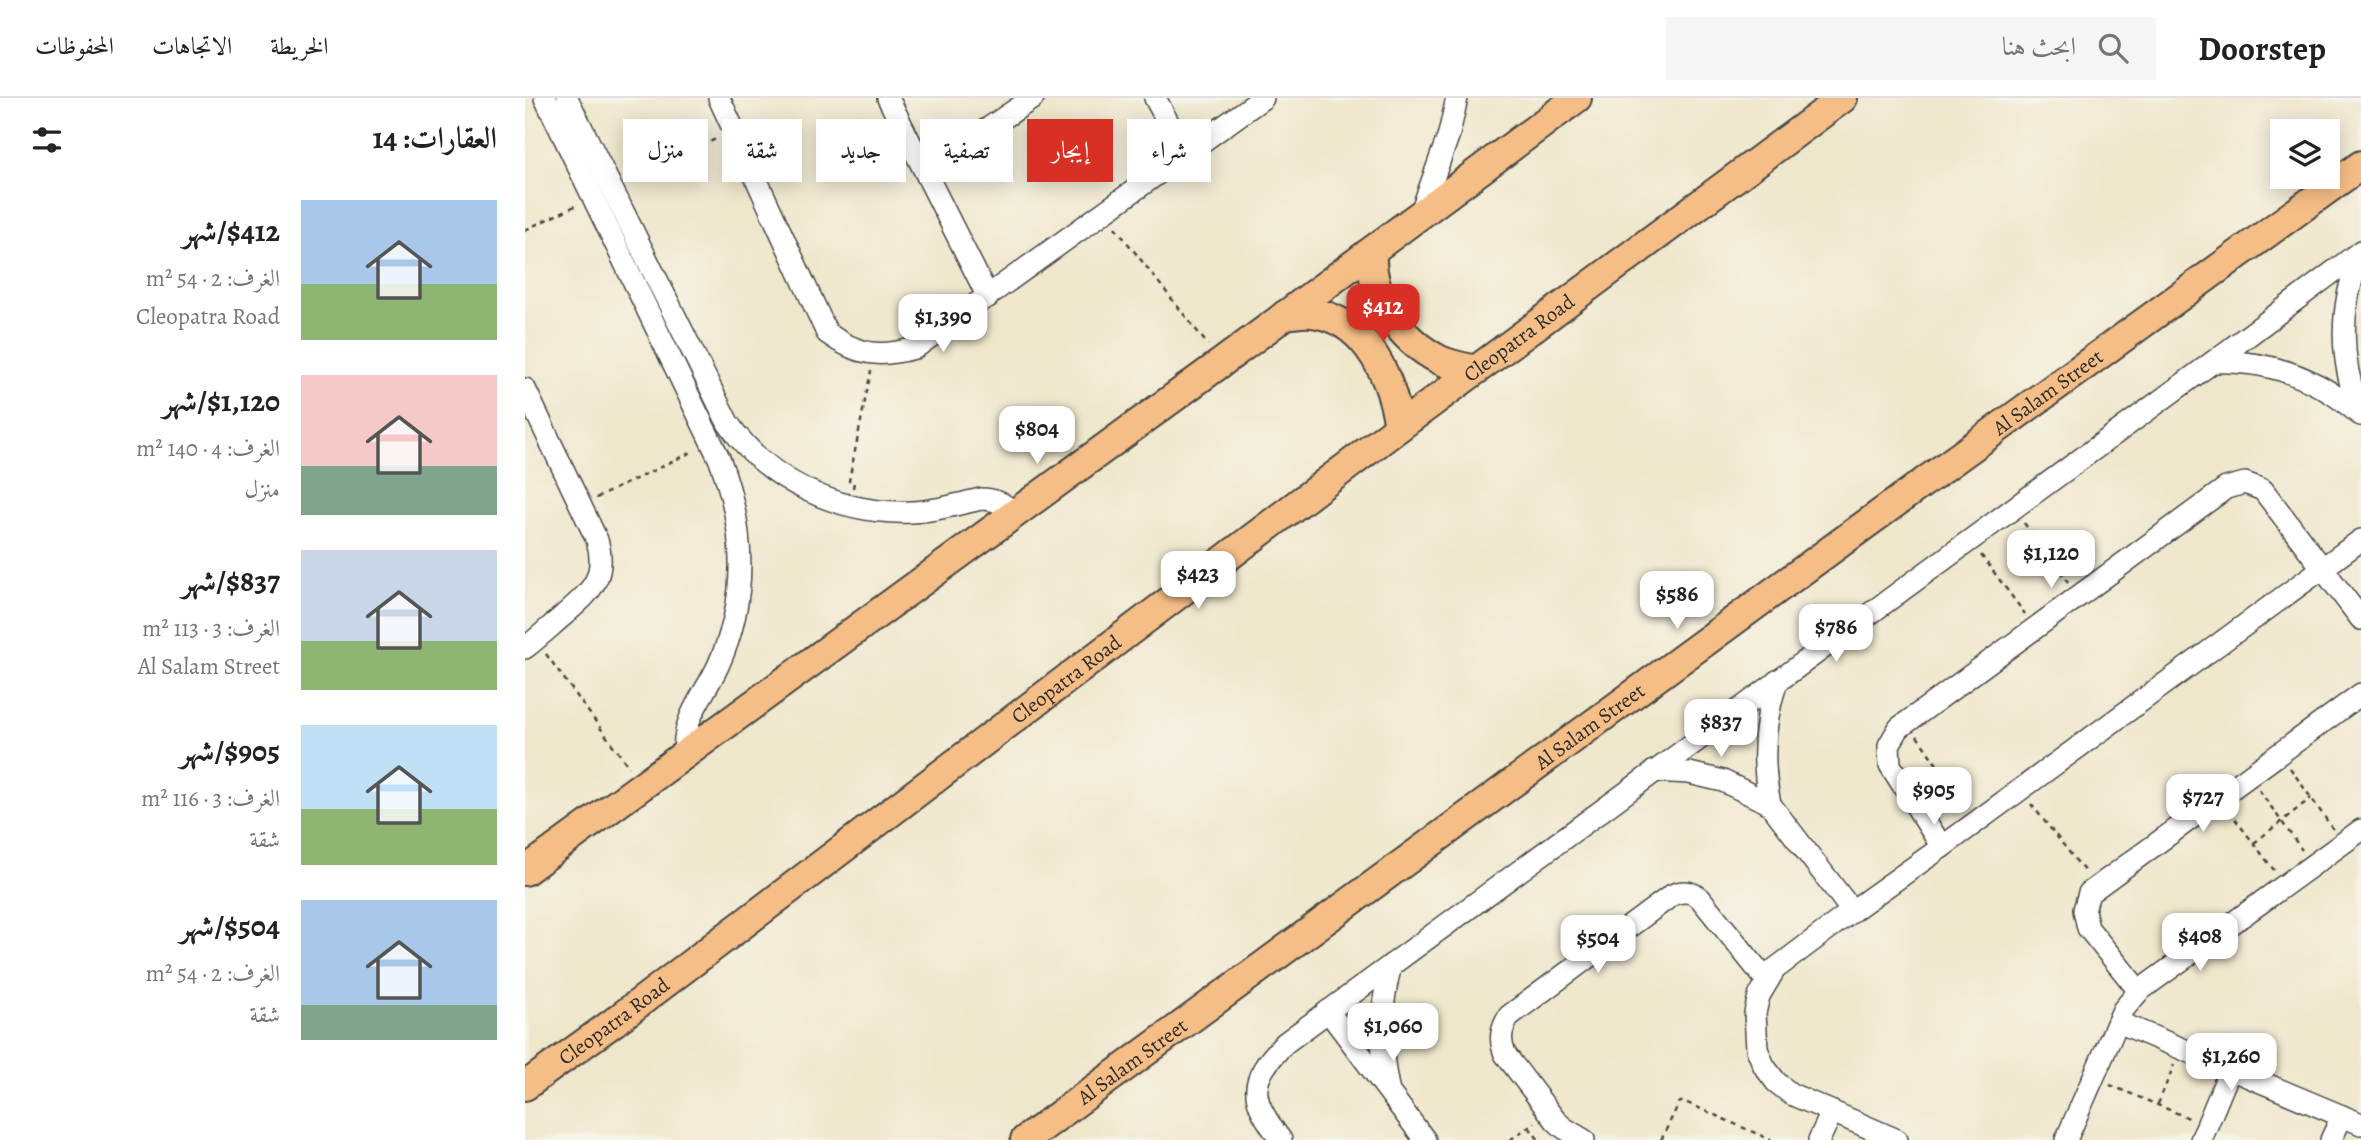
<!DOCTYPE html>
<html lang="ar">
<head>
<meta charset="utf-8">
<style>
  :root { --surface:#fff; --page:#f6f6f6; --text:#222; --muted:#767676; --line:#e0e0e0; --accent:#d93025 }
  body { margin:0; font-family:Alegreya,Amiri,serif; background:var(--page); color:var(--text); direction:rtl; height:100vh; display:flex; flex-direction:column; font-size:26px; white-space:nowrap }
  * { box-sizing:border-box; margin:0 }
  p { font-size:23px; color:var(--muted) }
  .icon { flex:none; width:38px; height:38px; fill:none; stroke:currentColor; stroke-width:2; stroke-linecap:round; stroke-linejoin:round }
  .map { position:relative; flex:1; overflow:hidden; direction:ltr }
  .details { display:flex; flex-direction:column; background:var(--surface); width:525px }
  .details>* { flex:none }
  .guide { position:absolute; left:21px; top:21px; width:665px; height:63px; direction:rtl; display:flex; gap:14px }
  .controls { position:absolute; left:1745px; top:21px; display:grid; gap:14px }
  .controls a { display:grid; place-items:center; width:70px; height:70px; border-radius:0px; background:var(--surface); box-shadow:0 4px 18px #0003; font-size:35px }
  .price { position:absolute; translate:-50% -60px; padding:0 16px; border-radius:14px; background:#fff; color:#222; font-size:23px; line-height:46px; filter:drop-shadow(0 2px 4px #0008) }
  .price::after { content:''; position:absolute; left:50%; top:42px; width:21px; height:16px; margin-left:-10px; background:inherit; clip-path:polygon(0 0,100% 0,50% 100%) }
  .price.active { background:var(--accent); color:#fff }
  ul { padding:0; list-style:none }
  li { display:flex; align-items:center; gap:21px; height:175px; padding:0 28px }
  li span { display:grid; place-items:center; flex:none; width:196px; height:140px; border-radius:0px; color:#555 }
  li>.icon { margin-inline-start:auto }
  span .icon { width:84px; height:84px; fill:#fffc; stroke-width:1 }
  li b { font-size:30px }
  h2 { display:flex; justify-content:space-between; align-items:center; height:84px; padding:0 28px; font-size:30px }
  .chip { padding:0 24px; border-radius:0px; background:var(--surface); box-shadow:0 4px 18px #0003; font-size:24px; line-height:63px }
  .chip.active { background:var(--accent); color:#fff }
  header { display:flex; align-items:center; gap:42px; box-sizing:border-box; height:98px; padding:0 35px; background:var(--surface); border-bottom:2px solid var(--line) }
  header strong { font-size:33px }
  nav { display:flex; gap:38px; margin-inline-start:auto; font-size:24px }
  .search { width:490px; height:63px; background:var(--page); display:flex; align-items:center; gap:18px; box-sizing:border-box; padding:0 24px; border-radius:0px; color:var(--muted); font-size:26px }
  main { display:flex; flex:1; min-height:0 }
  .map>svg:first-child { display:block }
</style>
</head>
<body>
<header>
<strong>Doorstep</strong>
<div class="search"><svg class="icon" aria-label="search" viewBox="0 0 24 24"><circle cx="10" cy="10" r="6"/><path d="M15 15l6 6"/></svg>ابحث هنا</div>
<nav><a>الخريطة</a><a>الاتجاهات</a><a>المحفوظات</a></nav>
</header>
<main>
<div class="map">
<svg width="1836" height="1042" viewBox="0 0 1836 1042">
  <rect width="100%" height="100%" fill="#f7f3e8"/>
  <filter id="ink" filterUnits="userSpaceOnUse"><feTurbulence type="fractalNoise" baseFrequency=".0143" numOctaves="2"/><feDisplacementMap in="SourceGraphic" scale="14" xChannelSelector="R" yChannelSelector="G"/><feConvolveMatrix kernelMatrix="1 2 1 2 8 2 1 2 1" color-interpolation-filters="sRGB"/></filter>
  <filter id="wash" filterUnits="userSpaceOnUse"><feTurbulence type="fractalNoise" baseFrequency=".00686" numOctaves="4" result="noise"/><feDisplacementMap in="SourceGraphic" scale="28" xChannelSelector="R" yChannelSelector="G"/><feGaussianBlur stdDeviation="1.57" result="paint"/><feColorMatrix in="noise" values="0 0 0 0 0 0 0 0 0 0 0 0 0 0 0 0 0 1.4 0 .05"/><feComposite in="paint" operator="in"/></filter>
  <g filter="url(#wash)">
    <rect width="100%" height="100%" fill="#efe7cc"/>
  </g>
  <g filter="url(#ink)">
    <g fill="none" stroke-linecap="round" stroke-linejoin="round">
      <g stroke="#484743" stroke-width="24">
        <g id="minor">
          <path d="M 20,0 L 194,360 C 220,428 224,500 193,568 C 179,598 156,621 160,656"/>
          <path d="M 42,0 L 203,325 C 243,384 316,417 387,414 C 411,413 433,406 456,401 C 471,401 479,406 490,415"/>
          <path d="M 194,0 L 302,235 C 332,257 354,260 390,250 L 738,0"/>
          <polyline points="363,0 463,199"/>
          <polyline points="630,0 660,56"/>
          <polyline points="400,73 508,0"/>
          <polyline points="895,117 924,36 932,0"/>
          <path d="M 1688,264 C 1744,262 1792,279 1834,316"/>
          <path d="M 0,291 L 72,442 C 83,480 65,494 39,517 C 26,528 13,540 0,550"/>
          <path d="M 1836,317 C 1814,263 1813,210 1836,156"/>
          <polyline points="1129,673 1164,675 1198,683 1245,706 1327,813"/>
          <path d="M 1245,706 C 1236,663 1238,624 1252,583"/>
          <polyline points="1417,749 1365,667 1364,647 1374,630 1701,390 1720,385 1738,392 1836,521"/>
          <polyline points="1614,893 1563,830 1559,812 1564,795 1836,596"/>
          <polyline points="803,913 900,1042"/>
          <polyline points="1593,924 1836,1026"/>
          <path d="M 863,989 C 854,947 855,908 866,867"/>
          <path d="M 756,1042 C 725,1000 721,985 760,945 L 1688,264 L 1836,153"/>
          <path d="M 1059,1042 L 1039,1030 L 1031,1023 L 980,956 C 974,942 976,931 984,918 L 1147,797 C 1158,792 1166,793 1175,800 L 1241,882"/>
          <polyline points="1294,1042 1307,1014"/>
          <polyline points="1372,1042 1266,996 1251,984 1239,968 1232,951 1230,915 1234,898 1250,871 1327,813 1417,749 1836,442"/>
          <polyline points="1541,1042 1598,912 1614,893 1836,732"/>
          <polyline points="1676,1042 1705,972"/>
          <polyline points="1806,1042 1817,1018"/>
        </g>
      </g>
      <g stroke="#484743" stroke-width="32">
        <g id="major">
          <path d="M 847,153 C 844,197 875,242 915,262 C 926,267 939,269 951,272"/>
          <path d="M 760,217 C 771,216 782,213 793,216 C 844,226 867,283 874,329"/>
          <polyline points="0,773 696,265 1052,0"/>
          <path id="s1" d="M 0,988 L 89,924 L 874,329 L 1318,0"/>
          <path id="s2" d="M 500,1042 L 1337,429 L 1836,67"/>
        </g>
      </g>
      <g stroke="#484743" stroke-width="2.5" stroke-dasharray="5 5" stroke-linecap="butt">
        <polyline points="104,82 193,40"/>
        <polyline points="590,129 683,247"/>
        <polyline points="0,132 52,107"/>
        <polyline points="328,390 329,384 324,383 346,273"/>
        <polyline points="71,400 169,353"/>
        <polyline points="1499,425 1543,484"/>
        <polyline points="1456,457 1500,516"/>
        <polyline points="21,556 104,669"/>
        <polyline points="1392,638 1442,710"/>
        <polyline points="1765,670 1808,731"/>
        <polyline points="1398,684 1415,672"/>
        <polyline points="1734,692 1777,752"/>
        <polyline points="1506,706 1560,774"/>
        <polyline points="1704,713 1749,772"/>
        <polyline points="1729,745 1786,700"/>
        <polyline points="1585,987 1666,1021"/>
        <polyline points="1633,1006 1649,967"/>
        <polyline points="1004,1029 1014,1042"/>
        <polyline points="985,1042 1010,1024"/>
        <polyline points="1136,1042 1154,1005 1158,1003 1246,1042"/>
      </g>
      <use href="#minor" stroke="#fff" stroke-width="21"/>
      <use href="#major" stroke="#f6be87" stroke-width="28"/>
    </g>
  </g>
  <g text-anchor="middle" stroke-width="7" stroke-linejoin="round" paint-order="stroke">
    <g font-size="21" fill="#2b2b2b" stroke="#f7f3e8">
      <text dy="7" stroke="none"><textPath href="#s1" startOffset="1244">Cleopatra Road</textPath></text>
      <text dy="7" stroke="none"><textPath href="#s2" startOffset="1267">Al Salam Street</textPath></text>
      <text dy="7" stroke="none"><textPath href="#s1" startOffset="677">Cleopatra Road</textPath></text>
      <text dy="7" stroke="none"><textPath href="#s2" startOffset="700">Al Salam Street</textPath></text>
      <text dy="7" stroke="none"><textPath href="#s1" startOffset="110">Cleopatra Road</textPath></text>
      <text dy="7" stroke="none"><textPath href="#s2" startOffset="133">Al Salam Street</textPath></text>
    </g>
  </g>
</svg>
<div class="controls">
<a><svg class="icon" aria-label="layers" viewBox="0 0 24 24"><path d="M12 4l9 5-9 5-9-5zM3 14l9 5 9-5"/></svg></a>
</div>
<b class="price active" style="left:858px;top:246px">$412</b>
<b class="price" style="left:418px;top:256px">$1,390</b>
<b class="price" style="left:512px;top:368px">$804</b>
<b class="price" style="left:1526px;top:492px">$1,120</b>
<b class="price" style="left:673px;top:513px">$423</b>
<b class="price" style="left:1152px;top:533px">$586</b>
<b class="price" style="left:1311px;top:566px">$786</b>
<b class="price" style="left:1196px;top:661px">$837</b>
<b class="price" style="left:1409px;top:729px">$905</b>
<b class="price" style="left:1678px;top:736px">$727</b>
<b class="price" style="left:1675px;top:875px">$408</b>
<b class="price" style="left:1073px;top:877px">$504</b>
<b class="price" style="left:868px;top:965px">$1,060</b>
<b class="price" style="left:1706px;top:995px">$1,260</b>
<div class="guide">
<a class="chip">شراء</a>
<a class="chip active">إيجار</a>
<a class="chip">تصفية</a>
<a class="chip">جديد</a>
<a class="chip">شقة</a>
<a class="chip">منزل</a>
</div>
</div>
<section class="details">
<h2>العقارات: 14<svg class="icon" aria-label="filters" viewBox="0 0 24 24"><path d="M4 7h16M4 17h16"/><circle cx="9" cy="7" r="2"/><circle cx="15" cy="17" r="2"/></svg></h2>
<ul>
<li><span style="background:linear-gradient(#a9c7e8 60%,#8fb573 0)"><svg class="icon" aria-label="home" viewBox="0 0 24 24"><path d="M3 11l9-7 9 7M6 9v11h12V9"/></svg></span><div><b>$412/شهر</b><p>الغرف: 2 · 54 m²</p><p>Cleopatra Road</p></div></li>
<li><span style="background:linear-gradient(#f6c9c9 65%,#7fa58c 0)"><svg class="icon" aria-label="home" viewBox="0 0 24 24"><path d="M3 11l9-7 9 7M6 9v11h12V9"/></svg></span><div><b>$1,120/شهر</b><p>الغرف: 4 · 140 m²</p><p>منزل</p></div></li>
<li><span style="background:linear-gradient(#c9d6e8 65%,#8fb573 0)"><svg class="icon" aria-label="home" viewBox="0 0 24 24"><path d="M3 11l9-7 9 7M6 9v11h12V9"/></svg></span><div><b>$837/شهر</b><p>الغرف: 3 · 113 m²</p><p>Al Salam Street</p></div></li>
<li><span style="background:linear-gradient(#bfe0f5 60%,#8fb573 0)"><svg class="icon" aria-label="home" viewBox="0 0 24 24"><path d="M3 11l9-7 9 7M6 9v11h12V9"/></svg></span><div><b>$905/شهر</b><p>الغرف: 3 · 116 m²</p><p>شقة</p></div></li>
<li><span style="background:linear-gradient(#a9c7e8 75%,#7fa58c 0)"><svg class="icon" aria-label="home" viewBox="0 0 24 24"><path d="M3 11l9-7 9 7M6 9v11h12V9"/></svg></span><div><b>$504/شهر</b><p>الغرف: 2 · 54 m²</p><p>شقة</p></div></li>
</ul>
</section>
</main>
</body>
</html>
